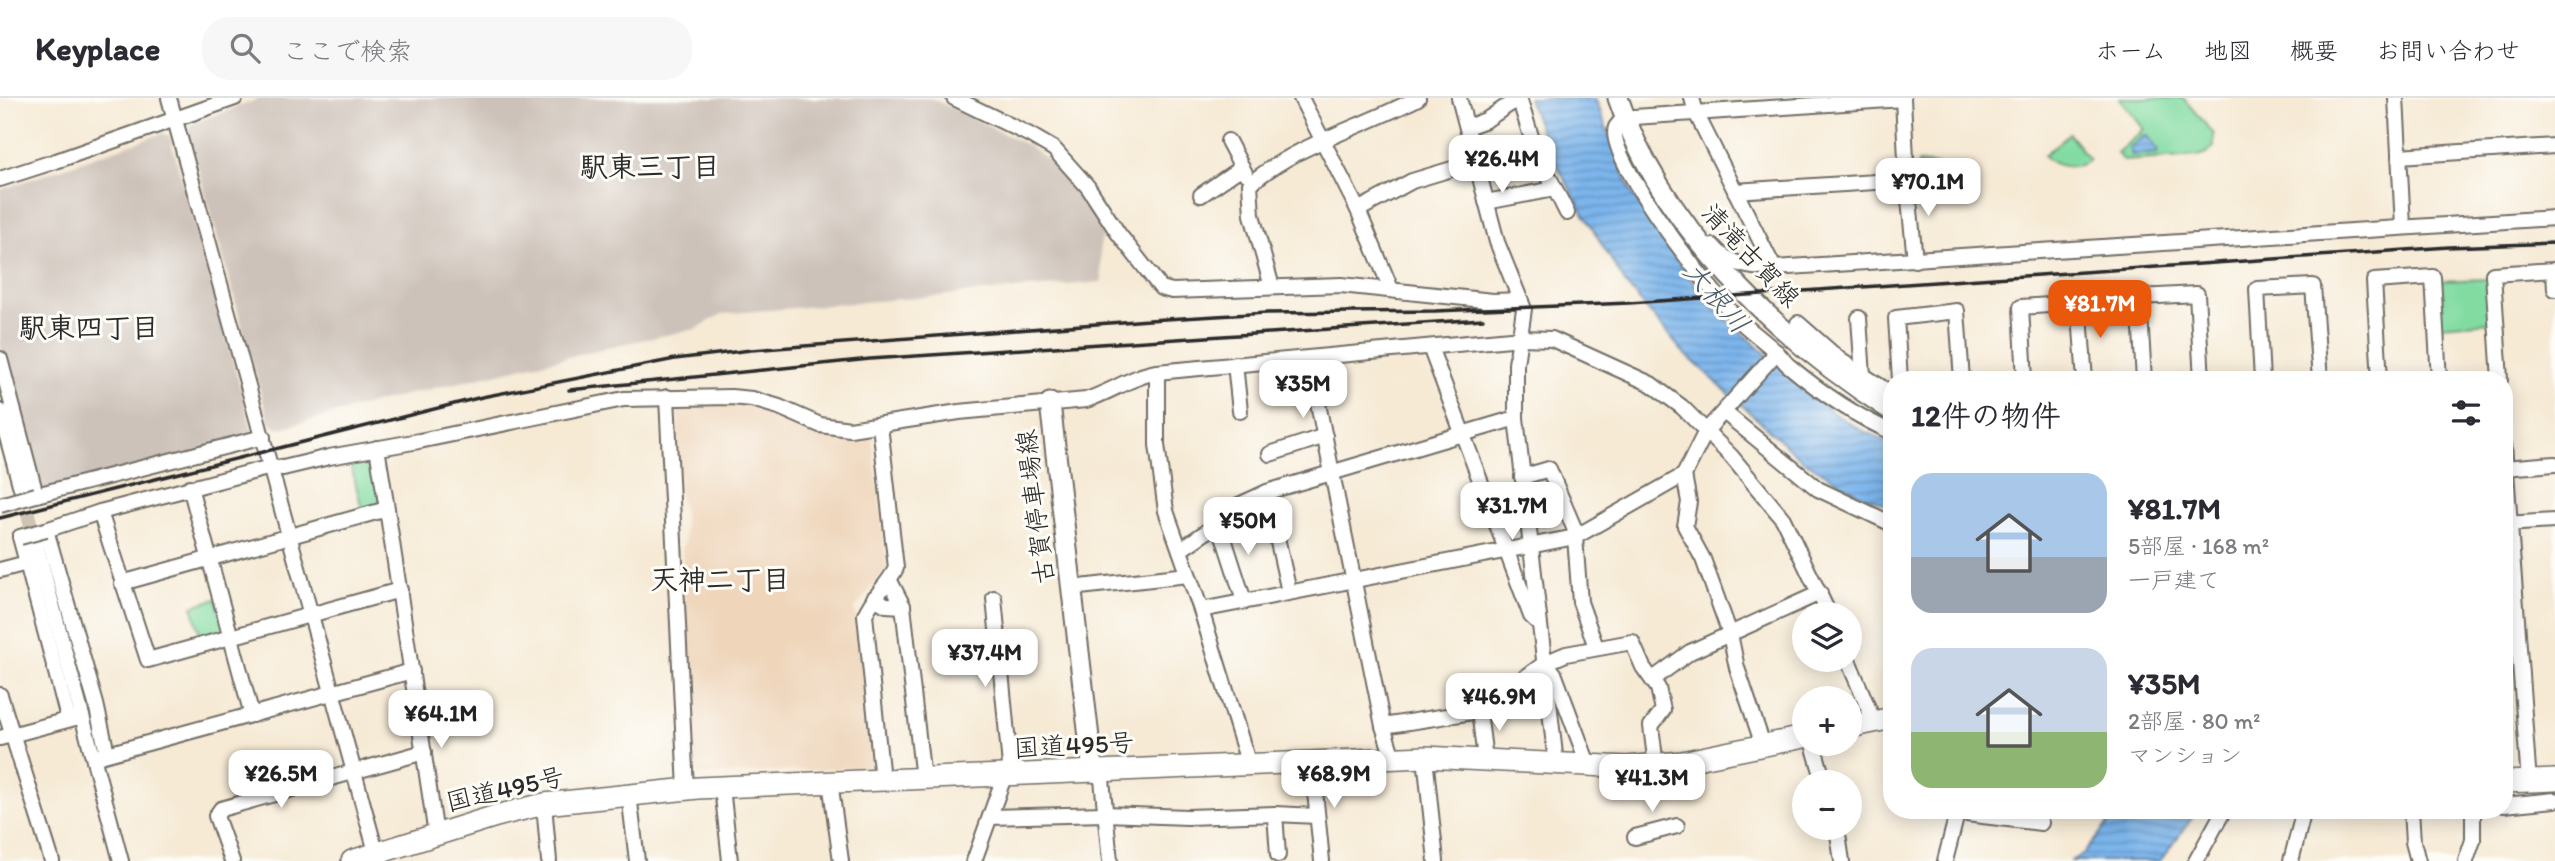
<!DOCTYPE html>
<html lang="ja">
<head>
<meta charset="utf-8">
<style>
  :root { --surface:#fff; --page:#f7f7f7; --text:#2b2b33; --muted:#7c7c81; --line:#e1e1e2; --accent:#ea580c }
  body { margin:0; font-family:Itim,"Klee One",sans-serif; background:var(--page); color:var(--text); height:100vh; display:flex; flex-direction:column; font-size:26px; white-space:nowrap }
  * { box-sizing:border-box; margin:0 }
  p { font-size:23px; color:var(--muted) }
  .icon { flex:none; width:38px; height:38px; fill:none; stroke:currentColor; stroke-width:2; stroke-linecap:round; stroke-linejoin:round }
  .map { position:relative; flex:1; overflow:hidden }
  .sheet { position:absolute; left:1883px; top:273px; width:630px; height:448px; display:flex; flex-direction:column; background:var(--surface); border-radius:28px; box-shadow:0 4px 18px #0003 }
  .sheet>* { flex:none }
  .fabs { position:absolute; left:1792px; top:504px; display:grid; gap:14px }
  .fabs a { display:grid; place-items:center; width:70px; height:70px; border-radius:50%; background:var(--surface); box-shadow:0 4px 18px #0003; font-size:35px }
  .price { position:absolute; translate:-50% -60px; padding:0 16px; border-radius:14px; background:#fff; color:#222; font-size:23px; line-height:46px; filter:drop-shadow(0 2px 4px #0008) }
  .price::after { content:''; position:absolute; left:50%; top:42px; width:21px; height:16px; margin-left:-10px; background:inherit; clip-path:polygon(0 0,100% 0,50% 100%) }
  .price.current { background:var(--accent); color:#fff }
  ul { padding:0; list-style:none }
  li { display:flex; align-items:center; gap:21px; height:175px; padding:0 28px }
  li span { display:grid; place-items:center; flex:none; width:196px; height:140px; border-radius:21px; color:#555 }
  li>.icon { margin-inline-start:auto }
  span .icon { width:84px; height:84px; fill:#fffc; stroke-width:1 }
  li b { font-size:30px }
  h2 { display:flex; justify-content:space-between; align-items:center; height:84px; padding:0 28px; font-size:30px }
  header { display:flex; align-items:center; gap:42px; box-sizing:border-box; height:98px; padding:0 35px; background:var(--surface); border-bottom:2px solid var(--line) }
  header strong { font-size:33px }
  nav { display:flex; gap:38px; margin-inline-start:auto; font-size:24px }
  .search { width:490px; height:63px; background:var(--page); display:flex; align-items:center; gap:18px; box-sizing:border-box; padding:0 24px; border-radius:28px; color:var(--muted); font-size:26px }
  .map>svg:first-child { display:block }
</style>
</head>
<body>
<header>
<strong>Keyplace</strong>
<div class="search"><svg class="icon" aria-label="search" viewBox="0 0 24 24"><circle cx="10" cy="10" r="6"/><path d="M15 15l6 6"/></svg>ここで検索</div>
<nav><a>ホーム</a><a>地図</a><a>概要</a><a>お問い合わせ</a></nav>
</header>
<div class="map">
<svg width="2555" height="763" viewBox="0 0 2555 763">
  <defs>
    <pattern id="water-rules" width="6" height="5" patternUnits="userSpaceOnUse" patternTransform="scale(1.75)"><rect width="6" height="5" fill="#7cb5ec"/><path d="M0 2.5h6" fill="none" stroke="#6693bf"/></pattern>
  </defs>
  <rect width="100%" height="100%" fill="#fdfcf7"/>
  <filter id="ink" filterUnits="userSpaceOnUse"><feTurbulence type="fractalNoise" baseFrequency=".0143" numOctaves="2"/><feDisplacementMap in="SourceGraphic" scale="14" xChannelSelector="R" yChannelSelector="G"/><feConvolveMatrix kernelMatrix="1 2 1 2 8 2 1 2 1" color-interpolation-filters="sRGB"/></filter>
  <filter id="wash" filterUnits="userSpaceOnUse"><feTurbulence type="fractalNoise" baseFrequency=".00686" numOctaves="4" result="noise"/><feDisplacementMap in="SourceGraphic" scale="28" xChannelSelector="R" yChannelSelector="G"/><feGaussianBlur stdDeviation="1.57" result="paint"/><feColorMatrix in="noise" values="0 0 0 0 0 0 0 0 0 0 0 0 0 0 0 0 0 1.4 0 .05"/><feComposite in="paint" operator="in"/></filter>
  <g filter="url(#wash)">
    <rect width="100%" height="100%" fill="#f6ead5"/>
    <polygon fill="#efd6bb" points="681,303 732,303 867,334 872,338 887,470 855,510 873,665 868,669 698,677 693,672 682,449 685,444 684,411 680,404 677,308"/>
    <g fill="#cdc2b9">
      <polygon points="261,0 931,0 1029,48 1057,68 1105,130 1100,148 1102,184 722,216 696,231 632,244 392,300 278,331 269,324 188,34 191,26"/>
      <polygon points="163,35 170,39 254,339 41,393 0,247 0,92"/>
    </g>
    <g fill="#82dca2" stroke="#568466" stroke-width="2">
      <polygon points="2119,0 2183,0 2214,36 2214,49 2207,55 2198,58 2123,63 2117,55 2144,31"/>
      <path d="M 2069,36 L 2090,62 C 2077,71 2054,71 2044,57 Z"/>
      <path d="M 1918,65 L 1936,67 C 1948,79 1953,87 1953,103 L 1920,106 Z"/>
      <polygon points="2488,181 2490,224 2439,228 2436,183"/>
      <polygon points="371,355 382,408 363,415 349,360"/>
      <polygon points="216,501 226,537 202,543 192,508"/>
    </g>
    <g fill="url(#water-rules)" stroke="#54708c" stroke-width="2">
      <polygon points="1528,0 1595,0 1632,96 1680,166 1712,208 1832,314 1861,332 1892,345 1892,409 1859,396 1801,361 1683,254 1627,188 1586,120 1547,49"/>
      <polygon points="2144,38 2147,38 2158,52 2157,55 2132,57 2129,50"/>
      <polygon points="2119,712 2198,712 2160,763 2071,763 2084,755"/>
    </g>
  </g>
  <g filter="url(#ink)">
    <g fill="none" stroke-linecap="round" stroke-linejoin="round">
      <polyline stroke="#cdc4b3" stroke-width="14" stroke-dasharray="14 7" stroke-linecap="butt" points="22,394 35,443"/>
      <g stroke="#726e66" stroke-width="18">
        <g id="minor">
          <polyline points="169,0 376,754"/>
          <polyline points="954,0 1030,37 1054,51 1088,89 1118,135 1161,190 1172,193 1341,187 1493,203 1521,202"/>
          <polyline points="1301,0 1358,112 1391,191"/>
          <polyline points="1459,0 1497,144 1524,211 1516,266 1516,320 1556,665"/>
          <polyline points="1519,0 1535,51 1567,115"/>
          <polyline points="1692,0 1696,15 1774,170"/>
          <polyline points="1903,0 1907,82 1915,162"/>
          <polyline points="2396,0 2403,128"/>
          <polyline points="1467,29 1486,22 1519,0"/>
          <polyline points="1228,43 1245,75"/>
          <polyline points="2399,58 2555,48"/>
          <polyline points="0,81 56,63 235,0"/>
          <polyline points="1735,93 1907,82"/>
          <polyline points="1201,97 1242,69"/>
          <polyline points="1486,104 1554,91"/>
          <polyline points="1358,112 1412,83 1475,64"/>
          <path d="M 1713,148 C 1727,166 1752,171 1774,170 L 2555,120"/>
          <path d="M 1272,189 L 1252,117 L 1250,86 C 1297,46 1363,29 1418,0"/>
          <polyline points="1859,220 1863,278"/>
          <polyline points="1798,225 1840,262 1892,296"/>
          <polyline points="1430,249 1531,518 1536,523"/>
          <polyline points="0,261 36,397 263,339"/>
          <polyline points="1309,261 1383,628 1393,660"/>
          <polyline points="1235,266 1240,313"/>
          <polyline points="1157,274 1157,347 1166,413 1201,512 1249,667"/>
          <polyline points="1900,282 1896,220 1957,213 1962,282"/>
          <polyline points="2025,282 2021,209 2079,205 2085,282"/>
          <polyline points="2144,282 2139,199 2197,196 2202,282"/>
          <polyline points="2262,282 2257,191 2313,188 2320,282"/>
          <polyline points="2380,282 2374,183 2433,179 2439,282"/>
          <polyline points="2500,282 2493,176 2554,172 2555,191"/>
          <polyline points="667,299 686,692"/>
          <polyline points="0,313 22,394"/>
          <polyline points="1724,314 1818,391 1892,426"/>
          <path d="M 880,327 L 896,470 C 888,487 872,499 865,517 L 882,682"/>
          <path d="M 1892,334 C 1855,318 1819,293 1788,267 C 1783,263 1780,256 1774,252 C 1761,240 1746,230 1734,217 C 1711,193 1603,58 1616,29 C 1620,22 1627,20 1634,19 L 1903,1"/>
          <polyline points="2504,346 2529,685"/>
          <polyline points="377,350 387,411"/>
          <polyline points="1270,356 1325,338"/>
          <polyline points="2504,370 2555,366"/>
          <polyline points="1684,377 1689,404 1685,428 1703,461 1730,536 1737,570 1763,647"/>
          <polyline points="1522,379 1549,371 1577,437"/>
          <polyline points="190,389 252,617"/>
          <polyline points="1267,394 1289,494"/>
          <path d="M 100,414 L 271,369 L 283,370 L 329,359 L 419,343 L 624,301 L 731,299 L 752,301 L 779,309 L 820,327 L 850,331 L 959,314 L 1086,302 C 1111,294 1132,278 1157,274 L 1521,240 L 1552,241 L 1651,286 L 1682,309 L 1731,358 L 1783,421 L 1829,516"/>
          <polyline points="1219,425 1244,503"/>
          <polyline points="2504,426 2555,423"/>
          <polyline points="1575,439 1580,504 1596,549"/>
          <polyline points="35,443 121,763"/>
          <polyline points="1180,452 1219,425 1228,412 1267,394 1516,320"/>
          <polyline points="27,465 68,620"/>
          <polyline points="0,472 27,465 20,439"/>
          <polyline points="890,483 903,508 923,681"/>
          <polyline points="122,485 387,411 436,737"/>
          <polyline points="1071,490 1188,477"/>
          <polyline points="874,500 886,507 903,508"/>
          <polyline points="994,500 1011,678"/>
          <polyline points="1201,512 1575,439 1684,377 1706,333 1777,254"/>
          <polyline points="1848,562 1874,624"/>
          <polyline points="1548,568 1554,575 1588,666"/>
          <polyline points="1653,581 1690,554 1820,495"/>
          <polyline points="0,597 52,763"/>
          <polyline points="1479,613 1485,661"/>
          <polyline points="1383,628 1479,613 1545,565 1566,556 1632,544 1643,569 1658,590 1663,612 1651,628 1656,668"/>
          <polyline points="0,640 75,620"/>
          <polyline points="1813,646 1824,684"/>
          <polyline points="107,655 96,606 46,432 100,414 148,562 400,492"/>
          <polyline points="100,658 412,573"/>
          <polyline points="1425,659 1436,763"/>
          <polyline points="1312,664 1322,763"/>
          <polyline points="1093,674 1102,681 1110,763"/>
          <polyline points="830,683 841,763"/>
          <polyline points="722,689 730,763"/>
          <polyline points="629,696 637,763"/>
          <polyline points="544,706 549,763"/>
          <polyline points="2504,707 2555,702"/>
          <polyline points="2411,712 2413,744 2418,763"/>
          <polyline points="1958,715 2041,725"/>
          <polyline points="1275,716 1278,757"/>
          <polyline points="990,719 1105,716 1188,719 1275,716 1317,718"/>
          <polyline points="1837,730 1842,763"/>
          <polyline points="1635,739 1677,728"/>
          <polyline points="232,763 216,718 221,711 424,654"/>
          <polyline points="974,763 1004,679"/>
          <polyline points="1945,763 1958,712"/>
          <polyline points="2196,763 2224,712"/>
          <polyline points="2291,763 2304,712"/>
          <polyline points="2466,763 2473,742 2473,712"/>
        </g>
      </g>
      <g stroke="#726e66" stroke-width="23">
        <g id="major">
          <path d="M 1618,0 C 1661,129 1779,241 1892,313"/>
          <polyline points="1050,305 1093,674"/>
        </g>
      </g>
      <g stroke="#726e66" stroke-width="24">
        <g id="highway">
          <polyline points="1850,629 1892,620"/>
          <polyline points="2504,684 2555,682"/>
          <polyline points="352,763 496,718 544,706 698,690 1425,659 1627,669 1682,664 1804,639"/>
        </g>
      </g>
      <use href="#minor" stroke="#fff" stroke-width="14"/>
      <use href="#major" stroke="#fff" stroke-width="19"/>
      <use href="#highway" stroke="#fff" stroke-width="21"/>
      <g stroke="#2b2b2b" stroke-width="3.5">
        <polyline points="569,292 870,261 1483,221"/>
        <polyline points="0,420 482,299 675,261 751,252 1149,222 1267,215 1435,213 1629,205 2449,149 2555,145"/>
      </g>
      <g stroke="#726e66" stroke-width="18" stroke-linecap="butt">
        <g id="minor-bridge">
          <polyline points="0,407 36,397"/>
          <polyline points="20,439 46,432"/>
        </g>
      </g>
      <use href="#minor-bridge" stroke="#fff" stroke-width="14"/>
    </g>
  </g>
  <g text-anchor="middle" stroke-width="6" stroke-linejoin="round" paint-order="stroke">
    <g font-size="26" fill="#2b2b2b" stroke="#fdfcf7">
      <text transform="translate(1751 157) rotate(47)" y="9">清滝古賀線</text>
      <text transform="translate(1035 409) rotate(-97)" y="9">古賀停車場線</text>
      <text transform="translate(1074 647) rotate(-3)" y="9">国道495号</text>
      <text transform="translate(505 691) rotate(-13)" y="9">国道495号</text>
    </g>
    <g font-size="28" font-weight="bold" fill="#2b2b2b" stroke="#fdfcf7">
      <text x="650" y="78">駅東三丁目</text>
      <text x="89" y="239">駅東四丁目</text>
      <text x="720" y="491">天神二丁目</text>
    </g>
    <g font-size="28" font-style="italic" fill="#475b6f" stroke="#fdfcf7">
      <text transform="translate(1717 199) rotate(49)" y="10">大根川</text>
    </g>
  </g>
</svg>
<div class="fabs">
<a><svg class="icon" aria-label="layers" viewBox="0 0 24 24"><path d="M12 4l9 5-9 5-9-5zM3 14l9 5 9-5"/></svg></a>
<a>+</a>
<a>−</a>
</div>
<b class="price" style="left:1502px;top:97px">¥26.4M</b>
<b class="price" style="left:1928px;top:120px">¥70.1M</b>
<b class="price current" style="left:2100px;top:242px">¥81.7M</b>
<b class="price" style="left:1303px;top:322px">¥35M</b>
<b class="price" style="left:1512px;top:444px">¥31.7M</b>
<b class="price" style="left:1248px;top:459px">¥50M</b>
<b class="price" style="left:985px;top:591px">¥37.4M</b>
<b class="price" style="left:1499px;top:635px">¥46.9M</b>
<b class="price" style="left:441px;top:652px">¥64.1M</b>
<b class="price" style="left:281px;top:712px">¥26.5M</b>
<b class="price" style="left:1334px;top:712px">¥68.9M</b>
<b class="price" style="left:1652px;top:716px">¥41.3M</b>
<section class="sheet">
<h2>12件の物件<svg class="icon" aria-label="filters" viewBox="0 0 24 24"><path d="M4 7h16M4 17h16"/><circle cx="9" cy="7" r="2"/><circle cx="15" cy="17" r="2"/></svg></h2>
<ul>
<li><span style="background:linear-gradient(#a9c7e8 60%,#9aa5b1 0)"><svg class="icon" aria-label="home" viewBox="0 0 24 24"><path d="M3 11l9-7 9 7M6 9v11h12V9"/></svg></span><div><b>¥81.7M</b><p>5部屋 · 168 m²</p><p>一戸建て</p></div></li>
<li><span style="background:linear-gradient(#c9d6e8 60%,#8fb573 0)"><svg class="icon" aria-label="home" viewBox="0 0 24 24"><path d="M3 11l9-7 9 7M6 9v11h12V9"/></svg></span><div><b>¥35M</b><p>2部屋 · 80 m²</p><p>マンション</p></div></li>
</ul>
</section>
</div>
</body>
</html>
